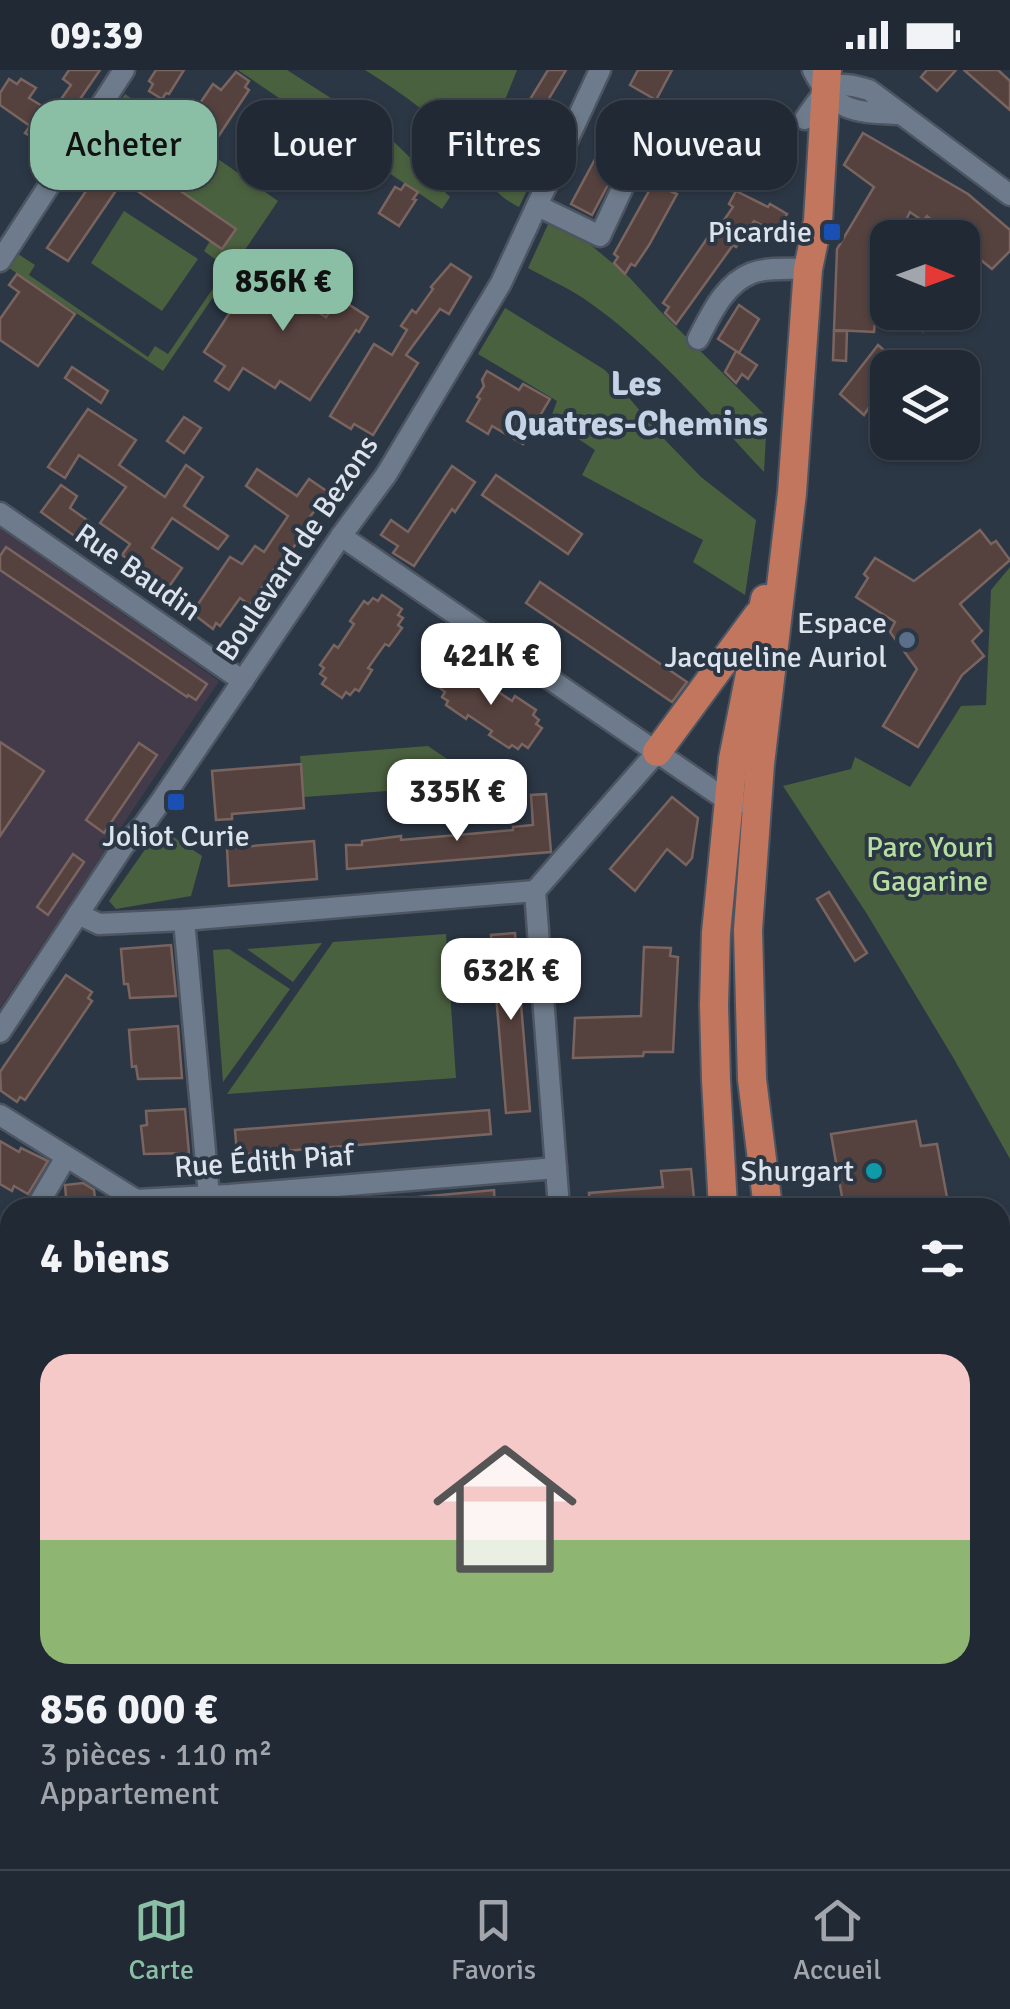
<!DOCTYPE html>
<html lang="fr">
<head>
<meta charset="utf-8">
<style>
  :root { --surface:#212934; --page:#2d3540; --text:#f1f3f6; --muted:#a2a6ac; --line:#3e454f; --accent:#8abfa5 }
  body { margin:0; font-family:Signika,sans-serif; background:var(--page); color:var(--text); height:100vh; display:flex; flex-direction:column; font-size:38px; white-space:nowrap }
  * { box-sizing:border-box; margin:0 }
  p { font-size:32px; color:var(--muted) }
  .icon { flex:none; width:55px; height:55px; fill:none; stroke:currentColor; stroke-width:2; stroke-linecap:round; stroke-linejoin:round }
  .map { position:relative; flex:1; overflow:hidden }
  .panel { position:absolute; left:0px; top:1128px; width:1010px; height:672px; display:flex; flex-direction:column; background:var(--surface); border-radius:30px 30px 0 0; box-shadow:0 2px 8px #0004,0 0 0 2px var(--line) }
  .panel>* { flex:none }
  .banner { position:absolute; left:30px; top:30px; width:950px; height:90px; display:flex; gap:20px }
  .needle { width:65px; rotate:91deg }
  .controls { position:absolute; left:870px; top:150px; display:grid; gap:20px }
  .controls a { display:grid; place-items:center; width:110px; height:110px; border-radius:20px; background:var(--surface); box-shadow:0 2px 8px #0004,0 0 0 2px var(--line); font-size:50px }
  .price { position:absolute; translate:-50% -85px; padding:0 22px; border-radius:20px; background:#fff; color:#222; font-size:32px; line-height:65px; filter:drop-shadow(0 2px 5px #0008) }
  .price::after { content:''; position:absolute; left:50%; top:60px; width:30px; height:22px; margin-left:-15px; background:inherit; clip-path:polygon(0 0,100% 0,50% 100%) }
  .price.current { background:var(--accent); color:#111 }
  ul { padding:0; list-style:none }
  li { display:grid; align-content:center; gap:20px; height:530px; padding:0 40px }
  li+li { border-top:2px solid var(--line) }
  li span { display:grid; place-items:center; height:310px; border-radius:30px; color:#555 }
  li>.icon { margin-inline-start:auto }
  span .icon { width:180px; height:180px; fill:#fffc; stroke-width:1 }
  li b { font-size:42px }
  h2 { display:flex; justify-content:space-between; align-items:center; height:120px; padding:0 40px; font-size:42px }
  .tag { padding:0 35px; border-radius:30px; background:var(--surface); box-shadow:0 2px 8px #0004,0 0 0 2px var(--line); font-size:35px; line-height:90px }
  .tag.current { background:var(--accent); color:#111 }
  .status { display:flex; justify-content:space-between; align-items:center; height:70px; padding:0 50px; background:var(--surface); direction:ltr }
  .status svg { height:28px; fill:currentColor }
  .menu { display:flex; justify-content:space-around; align-items:center; height:140px; border-top:2px solid var(--line); background:var(--surface); font-size:28px; color:var(--muted) }
  .menu a { display:grid; justify-items:center; gap:5px }
  .menu .current { color:var(--accent) }
  .map>svg:first-child { display:block }
</style>
</head>
<body>
<div class="status"><b>09:39</b><svg viewBox="0 0 49 12"><path d="M0 12V9h3v3zM5 12V6h3v6zM10 12V3h3v9zM15 12V0h3v12zM26 1h20v11H26zM47 4h2v5h-2z"/></svg></div>
<div class="map">
<svg width="1010" height="1799" viewBox="0 0 1010 1799">
  <rect width="100%" height="100%" fill="#2c3745"/>
  <polygon fill="#433a4a" points="0,458 219,611 0,938"/>
  <g fill="#4a613f">
    <polygon points="238,0 287,0 384,62 450,127 442,139"/>
    <path d="M 365,0 L 517,0 L 505,30 L 555,62 L 519,137 C 488,122 492,108 472,85 C 440,51 404,24 365,0 Z"/>
    <polygon points="125,24 278,131 163,301 9,198 18,184 35,195 29,205 148,287 155,276 168,284 227,198 204,181 210,171 222,178 235,158 150,101 136,120 123,111 126,106 88,79"/>
    <polygon points="124,141 198,189 162,241 91,193"/>
    <path d="M 550,150 L 592,176 L 629,207 L 661,242 L 767,347 L 764,402 C 708,342 651,274 583,228 C 566,217 546,208 528,198 Z"/>
    <polygon points="505,238 605,300 666,371 701,407 756,450 745,525 693,492 703,470 582,405 595,380 550,350 557,331 478,284"/>
    <polygon points="1010,497 1010,1089 954,989 867,844 783,716 851,699 855,687 910,717 961,636 986,635 991,520"/>
    <polygon points="428,676 484,714 304,727 300,686"/>
    <polygon points="160,758 202,786 191,826 116,839 109,831"/>
    <polygon points="446,864 456,1008 227,1024 333,872"/>
    <polygon points="322,873 293,912 247,879"/>
    <polygon points="229,879 290,919 223,1012 213,880"/>
    <polygon points="10,1472 10,1790 111,1790 106,1799 0,1799 0,1493"/>
  </g>
  <g fill="#55413d" stroke="#7a645f" stroke-width="2.5">
    <polygon points="69,0 100,0 65,51 60,48 43,73 25,63 30,56 0,35 0,23 9,9 17,14 21,9 36,18 29,28 52,42 71,15 63,9"/>
    <polygon points="156,0 184,0 169,24 166,23 162,29 149,21 153,14 149,11"/>
    <polygon points="548,0 566,0 545,35 552,39 543,51 524,39"/>
    <polygon points="638,0 672,0 656,30 630,15"/>
    <polygon points="927,0 956,0 937,21 921,7"/>
    <polygon points="964,0 998,0 1010,11 1010,40"/>
    <polygon points="236,2 249,11 245,17 249,20 208,82 195,73 200,66 194,62 203,48 194,42 213,14 221,20"/>
    <polygon points="662,33 683,45 665,77 672,81 665,93 634,76 627,88 625,87 617,98 592,145 571,134 616,50 644,66"/>
    <polygon points="765,35 784,45 769,71 780,77 773,89 769,87 767,91 752,83 758,87 747,110 724,97 736,74 749,81 762,57 755,53"/>
    <polygon points="293,40 306,48 295,70 304,76 286,104 277,98 260,118 247,110 253,101 248,98 284,43 289,46"/>
    <polygon points="863,63 968,124 1010,160 1010,181 992,199 976,186 962,209 962,168 953,168 927,146 923,151 910,142 897,168 888,168 888,186 879,202 874,262 834,260 837,179 874,117 844,95"/>
    <polygon points="347,76 360,84 356,91 361,94 343,120 323,107 341,81 343,82"/>
    <polygon points="106,92 126,106 68,191 47,178"/>
    <polygon points="150,100 236,159 222,179 136,120"/>
    <polygon points="658,105 674,113 670,121 677,124 649,175 635,196 631,194 625,204 614,193 618,187 614,184"/>
    <polygon points="405,114 418,122 413,129 416,130 399,156 379,143 395,117 401,120"/>
    <polygon points="736,121 768,137 770,134 787,144 777,163 754,151 736,177 733,175 676,254 665,243 669,237 663,233 708,167 711,169 733,137 729,134"/>
    <polygon points="333,181 351,193 338,212 319,200"/>
    <polygon points="279,190 315,214 303,233 326,247 339,228 368,247 359,262 356,260 310,330 280,311 275,318 243,298 229,320 215,311 225,296 204,282 255,204 265,211"/>
    <polygon points="451,194 471,207 449,244 440,239 406,285 418,293 373,365 354,354 351,359 330,346 374,274 392,285 407,260 401,256 412,240 416,243 433,219 431,217"/>
    <polygon points="17,204 75,244 38,296 0,270 0,249 19,222 9,215"/>
    <polygon points="739,235 759,249 739,283 718,269"/>
    <polygon points="900,242 934,242 923,261"/>
    <polygon points="834,261 847,261 846,291 833,290"/>
    <polygon points="878,275 905,298 888,298 888,308 864,345 840,324"/>
    <polygon points="736,281 757,295 748,309 742,304 736,313 725,302"/>
    <polygon points="72,297 108,321 101,333 65,308"/>
    <polygon points="487,301 519,320 523,314 550,329 523,374 492,356 488,364 467,351 480,329 477,327 484,316 482,310"/>
    <polygon points="88,339 136,370 119,395 165,427 186,395 203,407 184,436 228,466 218,479 172,448 152,478 182,498 168,518 122,485 130,474 100,453 126,417 79,385 65,408 48,397"/>
    <polygon points="184,347 201,358 184,383 167,371"/>
    <polygon points="452,396 475,412 455,442 452,439 414,496 393,483 398,476 381,465 391,450 408,462"/>
    <polygon points="257,399 297,426 309,409 328,422 310,447 313,449 291,481 288,479 250,535 240,528 220,556 216,553 213,559 192,543 230,487 242,494 255,476 264,482 288,446 246,416"/>
    <polygon points="496,405 582,464 568,484 482,425"/>
    <polygon points="61,415 77,426 70,438 94,455 83,472 41,442"/>
    <polygon points="980,460 991,474 996,471 1010,490 960,534 982,561 972,571 984,586 962,605 918,677 883,656 917,599 890,562 895,552 856,527 868,508 864,504 875,488 914,511"/>
    <polygon points="6,477 207,614 196,630 188,625 187,627 0,500 0,486"/>
    <polygon points="540,512 687,612 672,632 526,533"/>
    <polygon points="382,525 402,539 398,545 403,548 398,555 402,558 389,576 385,574 368,598 372,600 359,621 355,619 350,625 346,622 342,628 322,614 326,608 320,604 324,598 320,595 334,575 338,578 354,554 350,551 364,531 368,534 373,528 378,531"/>
    <polygon points="462,596 469,601 472,596 492,610 488,615 512,631 515,626 536,640 533,645 539,650 536,654 542,658 528,678 522,674 518,679 512,675 509,678 489,665 492,661 468,645 466,649 446,635 448,631 442,627 445,622 440,618 453,598 459,601"/>
    <polygon points="0,672 44,701 0,766"/>
    <polygon points="139,673 157,685 104,763 86,750"/>
    <polygon points="301,694 304,738 232,744 232,749 216,750 212,701"/>
    <polygon points="546,724 551,782 347,799 346,775 362,775 362,771 401,766 401,770 480,763 513,760 513,757 533,755 531,725"/>
    <polygon points="672,727 698,748 692,788 686,795 667,779 635,821 610,799"/>
    <polygon points="314,771 317,809 229,816 227,778"/>
    <polygon points="73,784 84,792 48,845 37,837"/>
    <polygon points="829,822 867,883 855,891 817,829"/>
    <polygon points="515,863 530,1041 506,1043 491,865"/>
    <polygon points="171,875 176,926 130,928 128,914 124,914 121,879"/>
    <polygon points="644,877 671,878 670,886 678,887 673,982 644,982 643,986 573,988 575,948 641,946"/>
    <polygon points="66,905 92,922 88,928 92,931 25,1030 20,1027 17,1032 1,1021 0,1002"/>
    <polygon points="178,956 182,1008 138,1009 136,996 132,997 129,960"/>
    <polygon points="185,1039 189,1083 144,1084 141,1056 147,1055 146,1041"/>
    <polygon points="489,1040 491,1064 237,1085 235,1060"/>
    <polygon points="916,1051 921,1076 937,1074 949,1138 844,1138 831,1064"/>
    <polygon points="0,1071 19,1082 21,1078 48,1091 28,1124 14,1116 12,1121 0,1114"/>
    <polygon points="691,1099 695,1138 590,1138 589,1123 663,1117 661,1101"/>
    <polygon points="83,1113 94,1120 96,1138 67,1138 65,1115"/>
    <polygon points="494,1120 495,1138 409,1138 409,1128"/>
  </g>
  <g fill="none" stroke-linecap="round" stroke-linejoin="round">
    <g stroke="#4c5561" stroke-width="25">
      <g id="minor">
        <path d="M 813,0 C 835,44 857,42 901,44"/>
        <path d="M 805,49 C 827,18 829,8 869,20 L 1010,125"/>
        <polyline points="538,136 600,166 629,104"/>
        <polyline points="0,191 124,0"/>
        <path d="M 698,269 C 711,244 724,214 752,203 C 768,197 791,199 808,199"/>
        <polyline points="0,443 243,611"/>
        <polyline points="341,466 712,720 729,731 739,733"/>
        <polyline points="78,844 99,854 184,850 535,821"/>
        <polyline points="184,850 209,1126"/>
        <polyline points="0,962 124,775 143,756 161,731 341,466 386,405 501,213 600,0"/>
        <polyline points="0,1045 136,1130 229,1125 556,1098"/>
        <polyline points="36,1138 66,1087"/>
        <polyline points="559,1138 535,821 657,682"/>
        <polyline points="0,1198 10,1181"/>
        <polyline points="0,1442 6,1445"/>
        <polyline points="233,1799 236,1790"/>
        <polyline points="465,1799 470,1790"/>
      </g>
    </g>
    <g stroke="#4c5561" stroke-width="32">
      <g id="major">
        <polyline points="657,682 758,545"/>
        <polyline points="723,1138 716,1010 714,935 716,863 733,689 765,529"/>
        <polyline points="768,1138 752,1009 748,860 760,694 792,423 808,199 818,151 827,0"/>
        <polyline points="969,1790 974,1799"/>
        <polyline points="1000,1790 1005,1799"/>
        <polyline points="377,1799 380,1790"/>
      </g>
    </g>
    <use href="#minor" stroke="#6e7b8c" stroke-width="20"/>
    <use href="#major" stroke="#c2765e" stroke-width="28"/>
  </g>
  <g fill="#1a4fb4" stroke="#2c3745" stroke-width="4">
    <rect x="822" y="152" width="20" height="20" rx="5"/>
    <rect x="166" y="722" width="20" height="20" rx="5"/>
  </g>
  <circle fill="#5c6f8a" stroke="#2c3745" stroke-width="4" cx="907" cy="570" r="10"/>
  <circle fill="#0f9aa8" stroke="#2c3745" stroke-width="4" cx="874" cy="1101" r="10"/>
  <g text-anchor="middle" stroke-width="8" stroke-linejoin="round" paint-order="stroke">
    <g font-size="30" fill="#dce3ec" stroke="#2c3745" text-anchor="end">
      <text x="812" y="172">Picardie</text>
      <text x="887" y="563">Espace<tspan x="887" dy="34">Jacqueline Auriol</tspan></text>
      <text x="176" y="776" text-anchor="middle">Joliot Curie</text>
      <text x="854" y="1111">Shurgart</text>
    </g>
    <g font-size="30" fill="#dce3ec" stroke="#2c3745">
      <text transform="translate(297 478) rotate(-56)" y="10">Boulevard de Bezons</text>
      <text transform="translate(138 502) rotate(35)" y="10">Rue Baudin</text>
      <text transform="translate(264 1091) rotate(-4)" y="10">Rue Édith Piaf</text>
    </g>
    <g font-size="30" fill="#b6dea1" stroke="#2c3745">
      <text x="930" y="787">Parc Youri<tspan x="930" dy="34">Gagarine</tspan></text>
    </g>
    <g font-size="35" font-weight="bold" fill="#c4d3e5" stroke="#2c3745">
      <text x="636" y="325">Les<tspan x="636" dy="40">Quatres-Chemins</tspan></text>
    </g>
  </g>
</svg>
<div class="controls">
<a><svg class="needle" viewBox="-14 -14 28 28"><path d="M0-13l5 13h-10z" fill="#e53935"/><path d="M0 13l5-13h-10z" fill="#a2a6ac"/></svg></a>
<a><svg class="icon" aria-label="layers" viewBox="0 0 24 24"><path d="M12 4l9 5-9 5-9-5zM3 14l9 5 9-5"/></svg></a>
</div>
<b class="price current" style="left:283px;top:264px">856K €</b>
<b class="price" style="left:491px;top:638px">421K €</b>
<b class="price" style="left:457px;top:774px">335K €</b>
<b class="price" style="left:511px;top:953px">632K €</b>
<div class="banner">
<a class="tag current">Acheter</a>
<a class="tag">Louer</a>
<a class="tag">Filtres</a>
<a class="tag">Nouveau</a>
</div>
<section class="panel">
<h2>4 biens<svg class="icon" aria-label="filters" viewBox="0 0 24 24"><path d="M4 7h16M4 17h16"/><circle cx="9" cy="7" r="2"/><circle cx="15" cy="17" r="2"/></svg></h2>
<ul>
<li><span style="background:linear-gradient(#f6c9c9 60%,#8fb573 0)"><svg class="icon" aria-label="home" viewBox="0 0 24 24"><path d="M3 11l9-7 9 7M6 9v11h12V9"/></svg></span><div><b>856 000 €</b><p>3 pièces · 110 m²</p><p>Appartement</p></div></li>
</ul>
</section>
</div>
<nav class="menu">
<a class="current"><svg class="icon" aria-label="map" viewBox="0 0 24 24"><path d="M3 6l6-2 6 2 6-2v14l-6 2-6-2-6 2zM9 4v14M15 6v14"/></svg>Carte</a>
<a><svg class="icon" aria-label="saved" viewBox="0 0 24 24"><path d="M7 4h10v16l-5-4-5 4z"/></svg>Favoris</a>
<a><svg class="icon" aria-label="home" viewBox="0 0 24 24"><path d="M3 11l9-7 9 7M6 9v11h12V9"/></svg>Accueil</a>
</nav>
</body>
</html>
